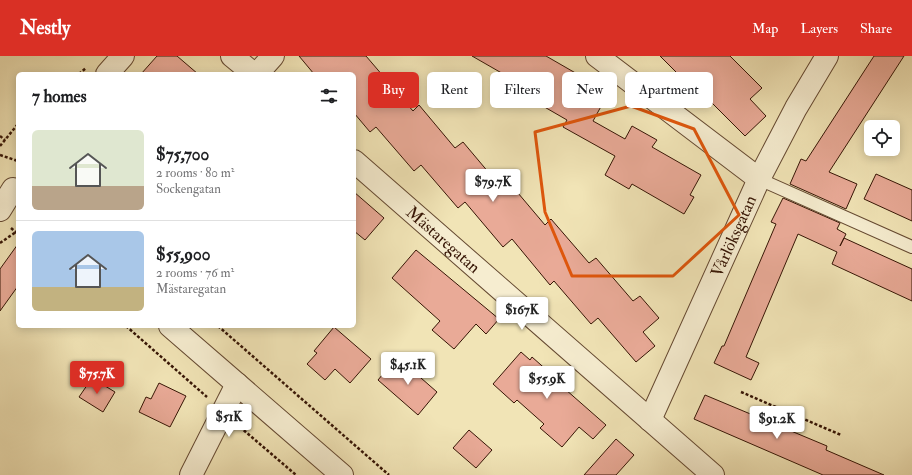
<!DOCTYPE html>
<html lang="en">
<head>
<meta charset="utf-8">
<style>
  :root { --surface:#fff; --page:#f2f2f2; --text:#202124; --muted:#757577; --line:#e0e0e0; --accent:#d93025 }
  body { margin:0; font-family:"IM FELL Double Pica",serif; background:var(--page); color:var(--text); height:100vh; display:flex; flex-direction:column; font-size:15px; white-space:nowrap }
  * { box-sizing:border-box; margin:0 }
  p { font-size:13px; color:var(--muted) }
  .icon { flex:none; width:22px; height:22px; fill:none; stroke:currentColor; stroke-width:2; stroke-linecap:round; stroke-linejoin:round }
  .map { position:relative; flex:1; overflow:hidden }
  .details { position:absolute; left:16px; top:16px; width:340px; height:256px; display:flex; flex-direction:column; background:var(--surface); border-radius:6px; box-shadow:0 2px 10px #0003 }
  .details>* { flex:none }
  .banner { position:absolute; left:368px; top:16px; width:380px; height:36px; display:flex; gap:8px }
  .tools { position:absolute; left:864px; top:64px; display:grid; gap:8px }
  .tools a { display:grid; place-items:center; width:36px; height:36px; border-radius:6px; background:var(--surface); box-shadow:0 2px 10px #0003; font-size:20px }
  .price { position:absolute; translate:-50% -34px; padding:0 9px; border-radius:4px; background:#fff; color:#222; font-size:13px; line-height:26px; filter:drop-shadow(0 1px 2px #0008) }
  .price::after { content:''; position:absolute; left:50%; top:24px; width:12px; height:9px; margin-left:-6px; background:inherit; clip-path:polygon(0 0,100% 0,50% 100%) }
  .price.on { background:var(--accent); color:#fff }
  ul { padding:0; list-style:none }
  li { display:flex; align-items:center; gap:12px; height:100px; padding:0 16px }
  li+li { border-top:1px solid var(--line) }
  li span { display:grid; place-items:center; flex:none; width:112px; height:80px; border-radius:6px; color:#555 }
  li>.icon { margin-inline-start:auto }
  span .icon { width:48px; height:48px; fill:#fffc; stroke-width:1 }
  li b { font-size:17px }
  h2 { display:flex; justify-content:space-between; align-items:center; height:48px; padding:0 16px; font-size:17px }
  .chip { padding:0 14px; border-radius:6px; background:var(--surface); box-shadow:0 2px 10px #0003; font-size:14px; line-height:36px }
  .chip.on { background:var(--accent); color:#fff }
  header { display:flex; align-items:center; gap:24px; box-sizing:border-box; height:56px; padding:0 20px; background:var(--accent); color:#fff }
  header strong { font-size:19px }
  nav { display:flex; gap:22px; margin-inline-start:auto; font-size:14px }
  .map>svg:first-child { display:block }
</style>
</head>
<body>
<header>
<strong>Nestly</strong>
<nav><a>Map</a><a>Layers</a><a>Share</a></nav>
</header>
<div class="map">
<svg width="912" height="419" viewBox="0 0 912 419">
  <rect width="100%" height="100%" fill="#f1e4b6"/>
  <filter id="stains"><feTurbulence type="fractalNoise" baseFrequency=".005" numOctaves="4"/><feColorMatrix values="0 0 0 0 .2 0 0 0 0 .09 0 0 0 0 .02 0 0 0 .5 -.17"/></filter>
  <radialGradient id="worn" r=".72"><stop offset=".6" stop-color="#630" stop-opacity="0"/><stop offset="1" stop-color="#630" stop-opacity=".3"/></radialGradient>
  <g fill="#e9aa97" stroke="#361505">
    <polygon points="157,0 177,0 198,18 141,18"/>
    <polygon points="299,0 366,0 413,55 419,49 455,92 463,86 500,130 507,124 545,169 551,163 589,207 596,202 633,245 640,240 659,262 643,276 655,290 636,306 598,262 591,268 554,225 550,229 512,183 503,191 465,146 458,152 421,109 414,115 376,71 370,76 354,57 354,18 314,18"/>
    <polygon points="472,0 546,0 579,19 574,28 604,45 593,65 625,83 632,70 657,84 652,91 701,119 690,139 694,141 684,158 632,128 629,133 605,119 615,100 563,71 567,64 515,34 519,27"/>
    <polygon points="660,0 730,0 762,32 750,43 766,60 745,80 704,39 698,45 676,23 680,20"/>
    <polygon points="874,0 904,0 829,116 857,128 846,153 790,128 801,103 806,105"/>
    <polygon points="876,118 912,134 912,165 864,143"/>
    <polygon points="354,136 384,162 365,184 354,175"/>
    <polygon points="783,142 840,167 837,173 846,178 840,190 844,182 912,213 912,245 832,208 837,196 798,178 746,301 759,307 751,324 714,307 722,290 724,290 776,168 771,166"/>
    <polygon points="18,188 18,230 0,255 0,213"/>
    <polygon points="416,194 499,263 486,278 476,268 454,293 432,274 440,265 392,222"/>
    <polygon points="334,271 371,303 350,327 335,313 325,324 307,308 317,297 314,295"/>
    <polygon points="521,296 530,304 532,301 559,325 557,326 606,369 593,383 579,371 562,391 540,372 544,368 517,344 514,347 493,328"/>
    <polygon points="397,301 437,336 418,359 378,324"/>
    <polygon points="92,322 115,336 103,356 79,341"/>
    <polygon points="159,327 186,340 170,371 139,356 146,341 151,343"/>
    <polygon points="705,339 827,390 826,394 884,419 823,419 726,377 694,363"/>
    <polygon points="469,374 492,394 476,412 453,392"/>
    <polygon points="616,383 634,399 616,419 584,419"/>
  </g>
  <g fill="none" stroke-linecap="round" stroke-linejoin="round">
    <g stroke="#654931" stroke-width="14">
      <polyline id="service" points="759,123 912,191"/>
    </g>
    <g stroke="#654931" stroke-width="24">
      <g id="minor">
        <polyline points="232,0 254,18"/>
        <polyline points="597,0 759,123"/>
        <polyline points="107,18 123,0"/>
        <polyline points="257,18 273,0"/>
        <path id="s1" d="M 354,105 L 713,419"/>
        <path id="s2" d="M 650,364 L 759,123 L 796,52 L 827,0"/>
        <polyline points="191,419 237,328"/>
      </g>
    </g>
    <g stroke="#654931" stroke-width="24">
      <g id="tertiary">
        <polyline points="0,154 13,133"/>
        <polyline points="170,270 342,419"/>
      </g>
    </g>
    <g stroke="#361505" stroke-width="2.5" stroke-dasharray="3 2" stroke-linecap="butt">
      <polyline points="79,18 86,12"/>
      <polyline points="0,80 5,84"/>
      <polyline points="0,90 18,68"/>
      <polyline points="0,99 18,105"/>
      <polyline points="11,172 18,178"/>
      <polyline points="0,187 16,176"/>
      <polyline points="126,270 207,341"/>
      <polyline points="218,270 389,419"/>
      <polyline points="741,336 841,379"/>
      <polyline points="240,371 296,419"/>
    </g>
    <use href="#service" stroke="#f6edd0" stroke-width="12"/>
    <use href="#minor" stroke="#f6edd0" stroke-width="22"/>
    <use href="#tertiary" stroke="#f6edd0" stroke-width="22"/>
  </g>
  <path fill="none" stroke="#df560c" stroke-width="3" stroke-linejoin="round" d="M 631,50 L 694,73 L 739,159 L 673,220 L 572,220 L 545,156 L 535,76 Z"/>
  <g text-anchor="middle" stroke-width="3" stroke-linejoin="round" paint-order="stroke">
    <g font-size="17" fill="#361505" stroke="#f6edd0">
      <text dy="6" stroke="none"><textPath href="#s2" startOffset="202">Vårlöksgatan</textPath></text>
      <text dy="6" stroke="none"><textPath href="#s1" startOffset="119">Mästaregatan</textPath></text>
    </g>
  </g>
  <rect width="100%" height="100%" filter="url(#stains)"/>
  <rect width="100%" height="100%" fill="url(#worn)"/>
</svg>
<div class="tools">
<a><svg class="icon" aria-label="locate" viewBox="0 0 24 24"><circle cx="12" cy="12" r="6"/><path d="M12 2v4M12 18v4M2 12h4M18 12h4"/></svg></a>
</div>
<b class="price" style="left:493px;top:147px">$79.7K</b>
<b class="price" style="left:522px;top:275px">$167K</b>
<b class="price" style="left:408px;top:330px">$45.1K</b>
<b class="price on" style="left:97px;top:339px">$75.7K</b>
<b class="price" style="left:547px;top:344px">$55.9K</b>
<b class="price" style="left:229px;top:382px">$51K</b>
<b class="price" style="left:777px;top:384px">$91.2K</b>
<div class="banner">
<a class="chip on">Buy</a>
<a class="chip">Rent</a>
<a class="chip">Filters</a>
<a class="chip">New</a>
<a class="chip">Apartment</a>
</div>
<section class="details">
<h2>7 homes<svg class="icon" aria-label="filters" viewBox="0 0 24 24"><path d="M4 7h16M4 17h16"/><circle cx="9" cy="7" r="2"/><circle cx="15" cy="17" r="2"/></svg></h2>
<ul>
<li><span style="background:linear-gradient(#dfe7d0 70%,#b9a48a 0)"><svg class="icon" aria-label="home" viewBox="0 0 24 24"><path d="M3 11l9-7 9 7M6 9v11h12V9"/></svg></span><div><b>$75,700</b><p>2 rooms · 80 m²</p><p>Sockengatan</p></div></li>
<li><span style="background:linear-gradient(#a9c7e8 70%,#c2b280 0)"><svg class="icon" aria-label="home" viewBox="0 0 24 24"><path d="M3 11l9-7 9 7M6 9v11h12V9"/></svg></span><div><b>$55,900</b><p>2 rooms · 76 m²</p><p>Mästaregatan</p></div></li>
</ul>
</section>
</div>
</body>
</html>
